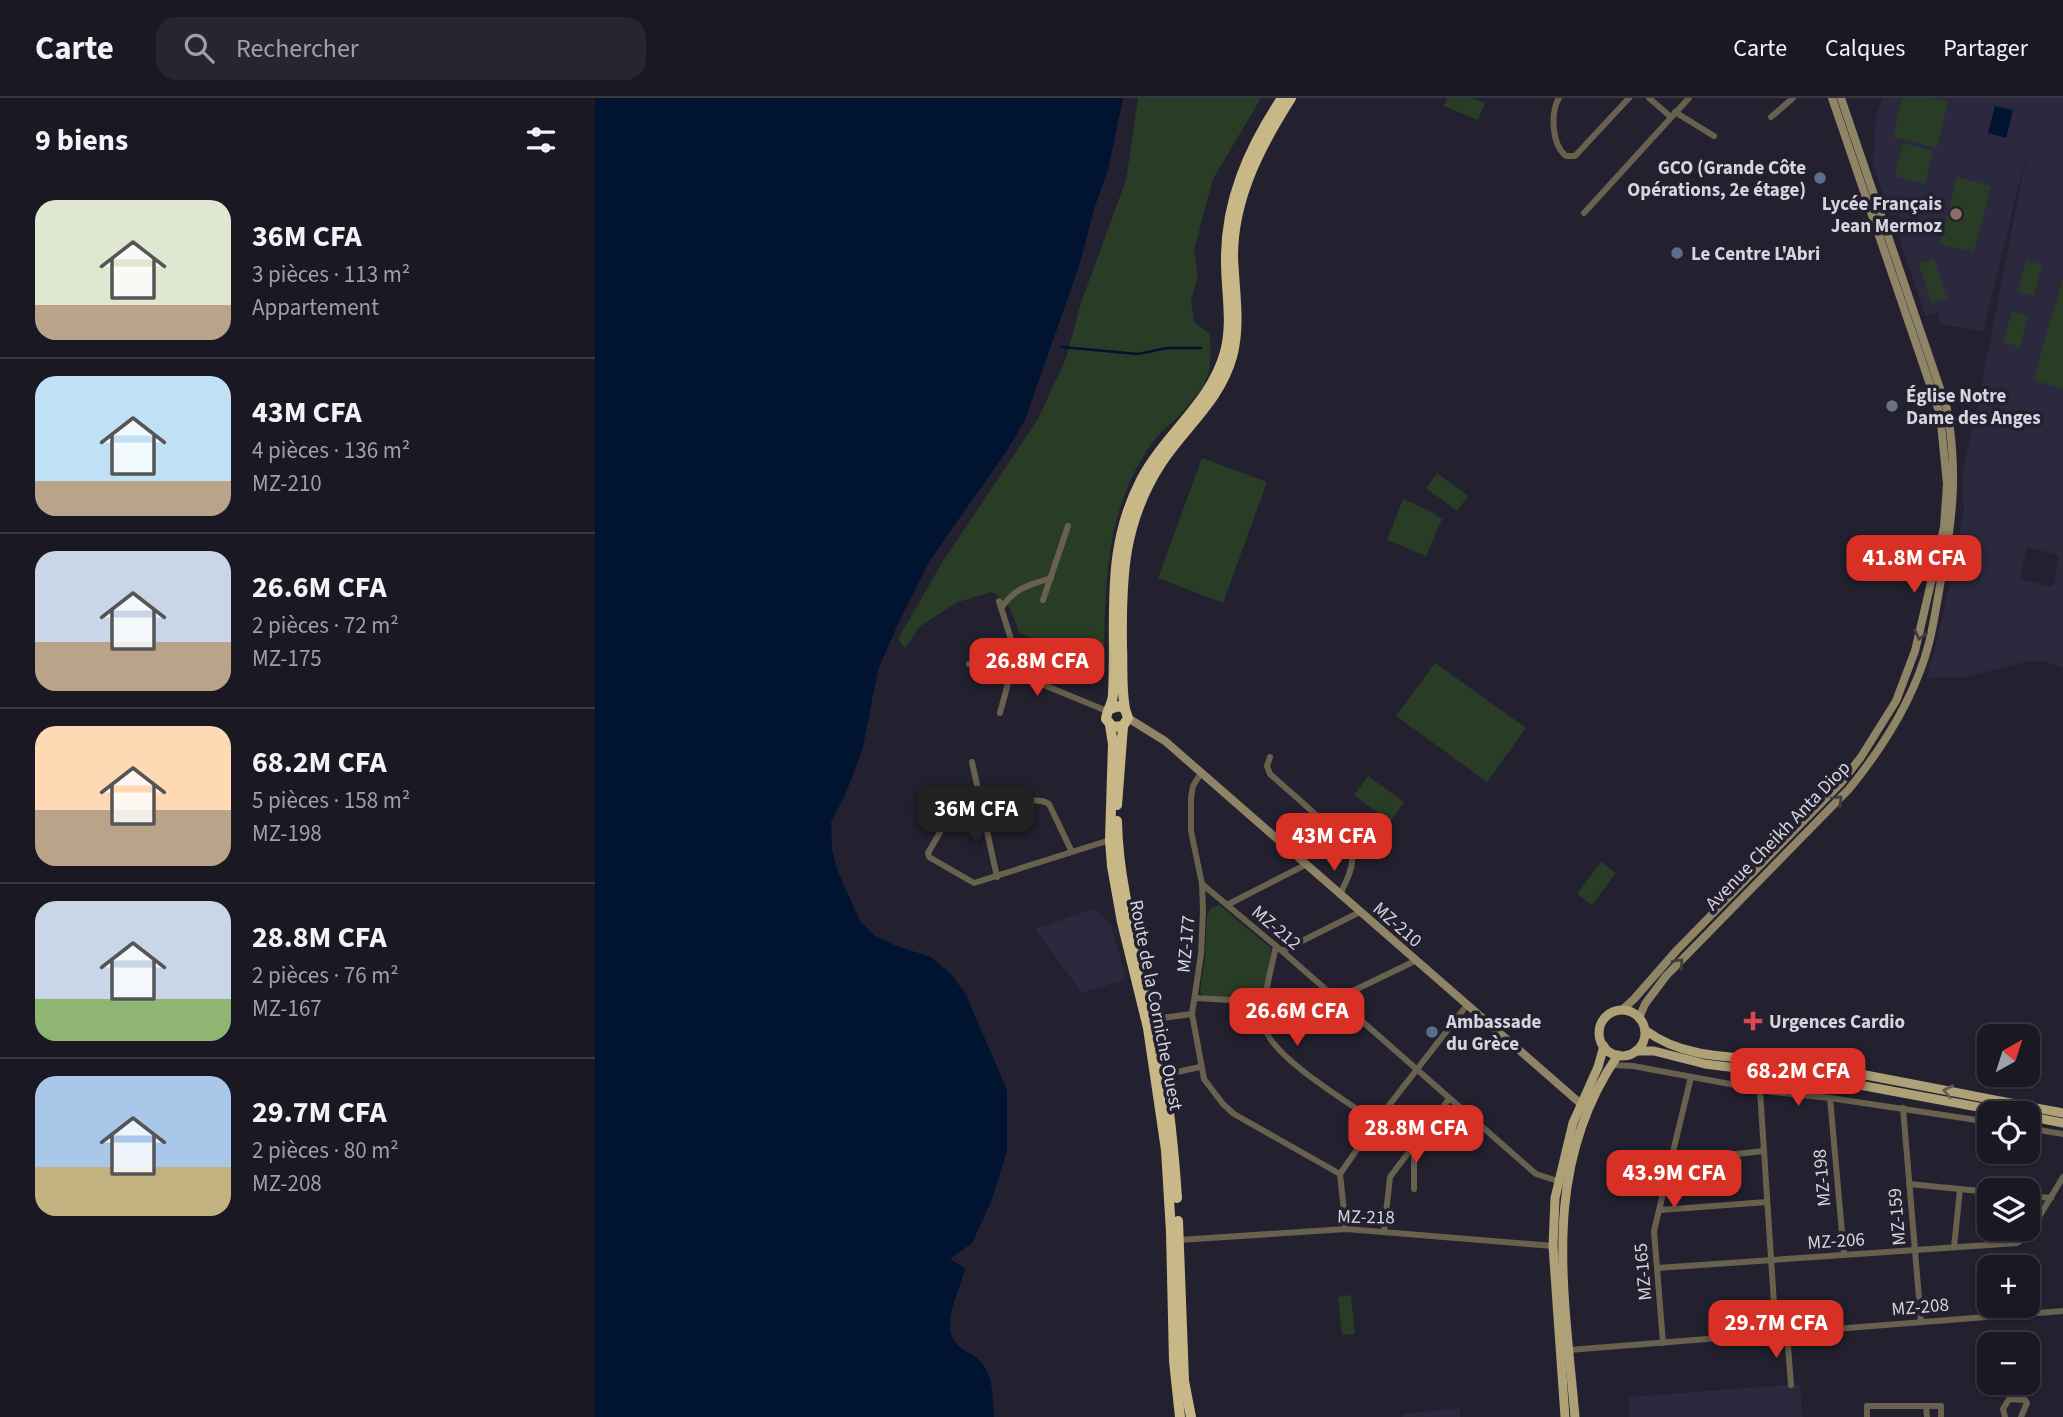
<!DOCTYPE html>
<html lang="fr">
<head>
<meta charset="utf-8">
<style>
  :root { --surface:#1a1923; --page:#272630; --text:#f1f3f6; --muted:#9fa0a6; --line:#383841; --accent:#d93025 }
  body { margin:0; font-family:"Source Sans 3",sans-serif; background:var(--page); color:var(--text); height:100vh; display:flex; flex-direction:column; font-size:26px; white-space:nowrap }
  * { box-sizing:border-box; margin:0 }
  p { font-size:23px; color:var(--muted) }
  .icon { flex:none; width:38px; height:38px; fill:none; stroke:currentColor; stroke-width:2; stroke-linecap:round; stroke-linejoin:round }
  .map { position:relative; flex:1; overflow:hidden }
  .sheet { display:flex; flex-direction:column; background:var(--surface); width:595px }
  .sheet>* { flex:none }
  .needle { width:46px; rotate:39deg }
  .fabs { position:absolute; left:1382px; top:926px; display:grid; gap:14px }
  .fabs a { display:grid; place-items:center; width:63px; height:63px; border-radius:14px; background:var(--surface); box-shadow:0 2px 5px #0004,0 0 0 2px var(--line); font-size:35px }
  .price { position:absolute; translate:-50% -60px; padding:0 16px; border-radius:14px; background:var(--accent); color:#fff; font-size:23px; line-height:46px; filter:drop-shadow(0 2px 4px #0008) }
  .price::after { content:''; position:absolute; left:50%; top:42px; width:21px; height:16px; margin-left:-10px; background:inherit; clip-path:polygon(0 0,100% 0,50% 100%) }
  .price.on { background:#222; color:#fff }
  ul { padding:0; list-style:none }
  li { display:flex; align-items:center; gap:21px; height:175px; padding:0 35px }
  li+li { border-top:2px solid var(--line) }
  li span { display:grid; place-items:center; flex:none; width:196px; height:140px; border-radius:21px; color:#555 }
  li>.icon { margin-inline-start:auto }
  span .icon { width:84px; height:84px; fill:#fffc; stroke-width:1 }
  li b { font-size:30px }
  h2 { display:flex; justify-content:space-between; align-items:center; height:84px; padding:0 35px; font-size:30px }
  header { display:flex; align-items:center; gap:42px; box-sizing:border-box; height:98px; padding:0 35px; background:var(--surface); border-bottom:2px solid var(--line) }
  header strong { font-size:33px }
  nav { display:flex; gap:38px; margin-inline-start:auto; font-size:24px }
  .search { width:490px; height:63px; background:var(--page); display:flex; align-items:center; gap:18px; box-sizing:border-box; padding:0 24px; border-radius:21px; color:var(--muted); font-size:26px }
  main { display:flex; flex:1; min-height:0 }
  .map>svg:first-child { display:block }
</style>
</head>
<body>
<header>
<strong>Carte</strong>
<div class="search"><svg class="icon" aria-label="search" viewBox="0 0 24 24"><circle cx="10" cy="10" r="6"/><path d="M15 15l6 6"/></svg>Rechercher</div>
<nav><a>Carte</a><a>Calques</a><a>Partager</a></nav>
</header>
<main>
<section class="sheet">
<h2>9 biens<svg class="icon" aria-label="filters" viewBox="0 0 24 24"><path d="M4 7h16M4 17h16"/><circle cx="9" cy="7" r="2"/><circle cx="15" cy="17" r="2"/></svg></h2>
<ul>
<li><span style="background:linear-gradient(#dfe7d0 75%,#b9a48a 0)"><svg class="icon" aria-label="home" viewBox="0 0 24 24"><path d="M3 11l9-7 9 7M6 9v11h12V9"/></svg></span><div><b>36M CFA</b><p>3 pièces · 113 m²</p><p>Appartement</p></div></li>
<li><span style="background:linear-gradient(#bfe0f5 75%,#b9a48a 0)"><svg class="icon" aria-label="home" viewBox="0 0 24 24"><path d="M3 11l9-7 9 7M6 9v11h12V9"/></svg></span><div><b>43M CFA</b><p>4 pièces · 136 m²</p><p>MZ-210</p></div></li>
<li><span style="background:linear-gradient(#c9d6e8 65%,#b9a48a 0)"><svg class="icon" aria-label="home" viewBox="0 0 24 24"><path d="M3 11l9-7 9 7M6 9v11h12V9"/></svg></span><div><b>26.6M CFA</b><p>2 pièces · 72 m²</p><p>MZ-175</p></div></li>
<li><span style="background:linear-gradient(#ffd9b3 60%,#b9a48a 0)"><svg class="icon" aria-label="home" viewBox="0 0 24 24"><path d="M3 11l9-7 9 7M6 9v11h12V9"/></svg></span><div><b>68.2M CFA</b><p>5 pièces · 158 m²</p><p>MZ-198</p></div></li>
<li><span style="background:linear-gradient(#c9d6e8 70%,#8fb573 0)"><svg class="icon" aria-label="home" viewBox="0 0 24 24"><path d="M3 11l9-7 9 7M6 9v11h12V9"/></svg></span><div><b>28.8M CFA</b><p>2 pièces · 76 m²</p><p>MZ-167</p></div></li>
<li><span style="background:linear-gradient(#a9c7e8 65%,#c2b280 0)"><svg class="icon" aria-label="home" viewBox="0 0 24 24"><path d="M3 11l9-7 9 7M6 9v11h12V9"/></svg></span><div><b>29.7M CFA</b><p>2 pièces · 80 m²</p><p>MZ-208</p></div></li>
</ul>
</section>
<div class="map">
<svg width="1468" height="1319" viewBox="0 0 1468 1319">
  <rect width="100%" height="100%" fill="#23212f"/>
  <g fill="#2c293e" fill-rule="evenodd">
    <path d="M 1287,0 L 1468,0 L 1468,570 L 1449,563 L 1435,563 L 1366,580 L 1332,580 L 1346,527 L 1369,412 L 1367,379 L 1386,290 L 1433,49 L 1388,233 L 1346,226 L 1343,214 L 1331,218 L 1306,147 L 1304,115 L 1296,118 L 1278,67 L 1281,19 ZM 1432,449 L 1464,457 L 1458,489 L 1425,481 Z"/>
    <polygon points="499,811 516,827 531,881 487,895 440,831"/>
    <polygon points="1205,1286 1207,1319 1035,1319 1034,1299"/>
    <polygon points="865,1310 865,1319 808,1319 808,1316"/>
  </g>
  <g fill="#283c26">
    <path d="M 543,0 L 666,0 L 618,81 L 599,152 L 603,178 L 596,202 L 599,224 L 615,236 C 615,250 617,266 612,279 C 602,304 579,321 561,340 C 551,353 540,371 534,386 C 508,445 510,513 509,576 L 487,567 L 489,562 L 424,535 C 418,516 414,502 396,494 L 363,504 L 325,528 L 310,550 L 303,541 L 348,463 L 443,321 L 471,260 L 486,205 L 531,82 Z"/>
    <polygon points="852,0 877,0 890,5 883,22 849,8"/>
    <polygon points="1307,0 1336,0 1353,4 1342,50 1298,39"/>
    <polygon points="1308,45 1338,53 1330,86 1300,78"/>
    <polygon points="1362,79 1396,88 1379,154 1345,146"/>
    <polygon points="1339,161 1352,201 1336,205 1324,166"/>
    <polygon points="1431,162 1447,167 1439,198 1422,194"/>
    <polygon points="1468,180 1468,291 1438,282"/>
    <polygon points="1417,213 1433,218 1425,249 1408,244"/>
    <polygon points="607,360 672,384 628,505 563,480"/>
    <polygon points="842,375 873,398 862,413 831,390"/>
    <polygon points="808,401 833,412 847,421 831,458 792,442"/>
    <polygon points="840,565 931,630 892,684 801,618"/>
    <polygon points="773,678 809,704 795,724 759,697"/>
    <polygon points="1006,764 1021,775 997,807 982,796"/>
    <polygon points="624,807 676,850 670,896 665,900 610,899 605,894 610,860 612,818 616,810"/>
    <polygon points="756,1197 760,1236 747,1237 743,1199"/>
  </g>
  <g fill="#001331">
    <path d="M 0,0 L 528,0 L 513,72 L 499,111 L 485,165 L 430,322 L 409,357 L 335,462 L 306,519 L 283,572 L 267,653 L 250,697 L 236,724 L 237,752 L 243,774 L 265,823 L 280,838 L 299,847 L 336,859 L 357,877 L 371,897 L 412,992 L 412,1053 L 396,1104 L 377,1145 L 355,1161 L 370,1170 C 366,1191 351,1214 356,1235 C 360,1253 377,1253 387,1265 C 398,1278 398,1303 399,1319 L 0,1319 Z"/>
    <polygon points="1400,8 1418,12 1411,40 1393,35"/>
  </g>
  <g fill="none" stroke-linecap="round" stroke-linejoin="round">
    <polyline stroke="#001331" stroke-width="2.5" points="466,249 543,256 572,250 606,250"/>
    <g stroke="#68614e" stroke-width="6">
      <path d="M 964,0 C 955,15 957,47 971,58 L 980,58 L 1034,0"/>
      <polyline points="1054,0 1076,19"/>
      <polyline points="1080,14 1119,38"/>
      <polyline points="1176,19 1198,0"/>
      <polyline points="989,115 1094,0"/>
      <polyline points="448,502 473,428"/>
      <polyline points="404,503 419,551 416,574 405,615"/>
      <path d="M 406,510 C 421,489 432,488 456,480"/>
      <polyline points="374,566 393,564 512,613"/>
      <path d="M 675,659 L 672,668 L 675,676 C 691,691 756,743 757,761 C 758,772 749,787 745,797"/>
      <polyline points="377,664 402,779"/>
      <polyline points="606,675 598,688 596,700 596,733 607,786 608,813 606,856 597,916 609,981 628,1006 639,1016 745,1076"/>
      <path d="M 476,752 L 454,706 C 441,697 418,708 403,709 C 389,711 367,706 358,712 L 333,755 L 334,759 L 379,785 L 515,742"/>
      <polyline points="607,786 687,853 941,1076 963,1083"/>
      <polyline points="632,807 710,767"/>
      <path d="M 681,848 C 676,873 666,904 670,929 C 675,958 756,1006 781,1024"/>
      <polyline points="687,853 765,814"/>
      <polyline points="600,900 671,904"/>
      <polyline points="741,901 820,863"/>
      <polyline points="559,921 597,916"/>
      <polyline points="1016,967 1038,968 1178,994 1235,1000 1395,1024"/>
      <polyline points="568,977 605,969"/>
      <polyline points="1165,992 1181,1236"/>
      <polyline points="1178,994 1179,975"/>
      <polyline points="1235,1000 1249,1157"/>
      <polyline points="1308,1010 1326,1224"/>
      <polyline points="1433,1030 1468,1036"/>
      <polyline points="1077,1063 1169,1053"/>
      <polyline points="1314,1086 1395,1094"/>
      <polyline points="819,1091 819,1048"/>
      <polyline points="1433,1098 1456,1100"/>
      <polyline points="1065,1112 1172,1104"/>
      <polyline points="751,1131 745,1076 781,1024 872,907"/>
      <polyline points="789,1133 795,1079 854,1001"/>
      <polyline points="584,1142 751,1131 958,1148"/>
      <polyline points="1359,1149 1365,1091"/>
      <polyline points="1062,1170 1422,1145 1432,1139 1468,1079"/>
      <polyline points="1192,1235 1196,1287"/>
      <polyline points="1068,1245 1059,1133 1096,979"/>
      <polyline points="974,1252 1468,1213"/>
      <polyline points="1331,1308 1332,1319"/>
      <polyline points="1272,1319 1272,1308 1346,1308 1346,1319"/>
      <polyline points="1410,1319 1408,1311 1414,1301 1430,1302 1432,1305 1426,1319"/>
    </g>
    <g stroke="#8f8465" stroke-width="8">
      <polyline points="533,620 570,643 986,1006"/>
      <polyline points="1027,912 1039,901 1082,852 1246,685 1266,659 1301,603 1320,553 1349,429 1352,386 1345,316 1237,0"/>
      <path d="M 1044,920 L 1050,906 L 1071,878 L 1254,691 C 1289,648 1320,599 1334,545 C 1339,525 1342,503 1346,482 C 1358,422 1363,372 1352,311 L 1246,0"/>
    </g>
    <g stroke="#aea077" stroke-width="9">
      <circle cx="1027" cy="935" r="23"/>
      <path d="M 1050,932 C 1097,967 1156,956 1210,966 C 1296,981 1382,999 1468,1015"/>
      <polyline points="1041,953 1059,953 1110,966 1243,983 1415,1015"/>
      <polyline points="1433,1018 1468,1025"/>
      <polyline points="970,1319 958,1148 960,1100 978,1025 1003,969 1009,948"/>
      <path d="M 980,1319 C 969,1191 945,1070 1023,957"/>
    </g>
    <g stroke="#c9b887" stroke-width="10">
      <path d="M 515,611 L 524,608 L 530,611 L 533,620 L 528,628 L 518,629 L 511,621 C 512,612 518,605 518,596 C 522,519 509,454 546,382 C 570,336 616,305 630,254 C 638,225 631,193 631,164 C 630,103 654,50 687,0"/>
      <path d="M 530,611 C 526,590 528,569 527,548 C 526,479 528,423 567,364 C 591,328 625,302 637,259 C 646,226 639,191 638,158 C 638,100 666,47 696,0"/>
      <polyline points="515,627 518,646 515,742 517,768 527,824 553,930 571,1052 576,1134 579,1263 585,1319"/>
      <polyline points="522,707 528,628"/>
      <path d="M 522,723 C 523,789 544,854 558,918 C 571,978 578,1039 582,1100"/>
      <polyline points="583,1123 589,1283 596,1319"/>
    </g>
  </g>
  <defs><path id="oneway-chevron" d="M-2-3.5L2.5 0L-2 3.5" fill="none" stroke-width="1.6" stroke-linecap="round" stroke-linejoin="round" transform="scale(1.75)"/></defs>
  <g stroke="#433f3f">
    <use href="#oneway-chevron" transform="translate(1325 537) rotate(104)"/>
    <use href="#oneway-chevron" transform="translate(1243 702) rotate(-45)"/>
    <use href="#oneway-chevron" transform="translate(1084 865) rotate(-46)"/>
  </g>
  <use stroke="#625a4f" href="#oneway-chevron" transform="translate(1353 993) rotate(-169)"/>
  <g fill="#5c6f8a" stroke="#23212f" stroke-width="2.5">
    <circle cx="1225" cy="80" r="7"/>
    <circle cx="1082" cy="155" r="7"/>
    <circle cx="837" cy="934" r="7"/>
  </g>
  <circle fill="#8d6e63" stroke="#23212f" stroke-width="2.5" cx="1361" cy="116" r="7"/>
  <circle fill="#6b7280" stroke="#23212f" stroke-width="2.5" cx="1297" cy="308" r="7"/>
  <path fill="#e0444e" stroke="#23212f" stroke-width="2.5" d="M1154.5 912.5h7v7h7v7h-7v7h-7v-7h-7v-7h7z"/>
  <g text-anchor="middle" stroke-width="7" stroke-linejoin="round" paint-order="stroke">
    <g font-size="19" font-weight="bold" fill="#d6d5df" stroke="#23212f" text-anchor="start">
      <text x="1211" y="76" text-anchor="end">GCO (Grande Côte<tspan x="1211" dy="22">Opérations, 2e étage)</tspan></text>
      <text x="1347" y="112" text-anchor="end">Lycée Français<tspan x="1347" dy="22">Jean Mermoz</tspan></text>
      <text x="1096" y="162">Le Centre L'Abri</text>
      <text x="1311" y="304">Église Notre<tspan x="1311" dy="22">Dame des Anges</tspan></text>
      <text x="851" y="930">Ambassade<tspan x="851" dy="22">du Grèce</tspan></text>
      <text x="1174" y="930">Urgences Cardio</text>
    </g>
    <g font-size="19" fill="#d6d5df" stroke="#23212f">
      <text transform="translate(1182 737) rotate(-46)" y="7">Avenue Cheikh Anta Diop</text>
      <text transform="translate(803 826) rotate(41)" y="7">MZ-210</text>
      <text transform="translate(682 829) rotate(40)" y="7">MZ-212</text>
      <text transform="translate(590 846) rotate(-85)" y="7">MZ-177</text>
      <text transform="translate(562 907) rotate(79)" y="7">Route de la Corniche Ouest</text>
      <text transform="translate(1226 1080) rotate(-95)" y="7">MZ-198</text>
      <text transform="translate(771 1118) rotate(1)" y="7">MZ-218</text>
      <text transform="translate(1301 1119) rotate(-95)" y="7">MZ-159</text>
      <text transform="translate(1241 1142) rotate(-4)" y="7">MZ-206</text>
      <text transform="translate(1047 1174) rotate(-95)" y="7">MZ-165</text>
      <text transform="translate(1325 1208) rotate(-5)" y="7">MZ-208</text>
    </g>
  </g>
</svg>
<div class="fabs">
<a><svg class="needle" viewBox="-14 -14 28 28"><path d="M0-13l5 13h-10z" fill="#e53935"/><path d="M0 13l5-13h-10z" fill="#9fa0a6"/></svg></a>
<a><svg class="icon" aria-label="locate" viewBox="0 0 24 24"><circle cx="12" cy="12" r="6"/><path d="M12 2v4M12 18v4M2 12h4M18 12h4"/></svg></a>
<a><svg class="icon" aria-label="layers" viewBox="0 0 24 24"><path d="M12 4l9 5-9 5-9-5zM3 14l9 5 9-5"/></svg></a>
<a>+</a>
<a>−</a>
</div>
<b class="price" style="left:1319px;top:497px">41.8M CFA</b>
<b class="price" style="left:442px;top:600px">26.8M CFA</b>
<b class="price on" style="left:381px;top:748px">36M CFA</b>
<b class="price" style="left:739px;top:775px">43M CFA</b>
<b class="price" style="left:702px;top:950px">26.6M CFA</b>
<b class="price" style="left:1203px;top:1010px">68.2M CFA</b>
<b class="price" style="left:821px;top:1067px">28.8M CFA</b>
<b class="price" style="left:1079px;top:1112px">43.9M CFA</b>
<b class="price" style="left:1181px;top:1262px">29.7M CFA</b>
</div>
</main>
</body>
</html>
